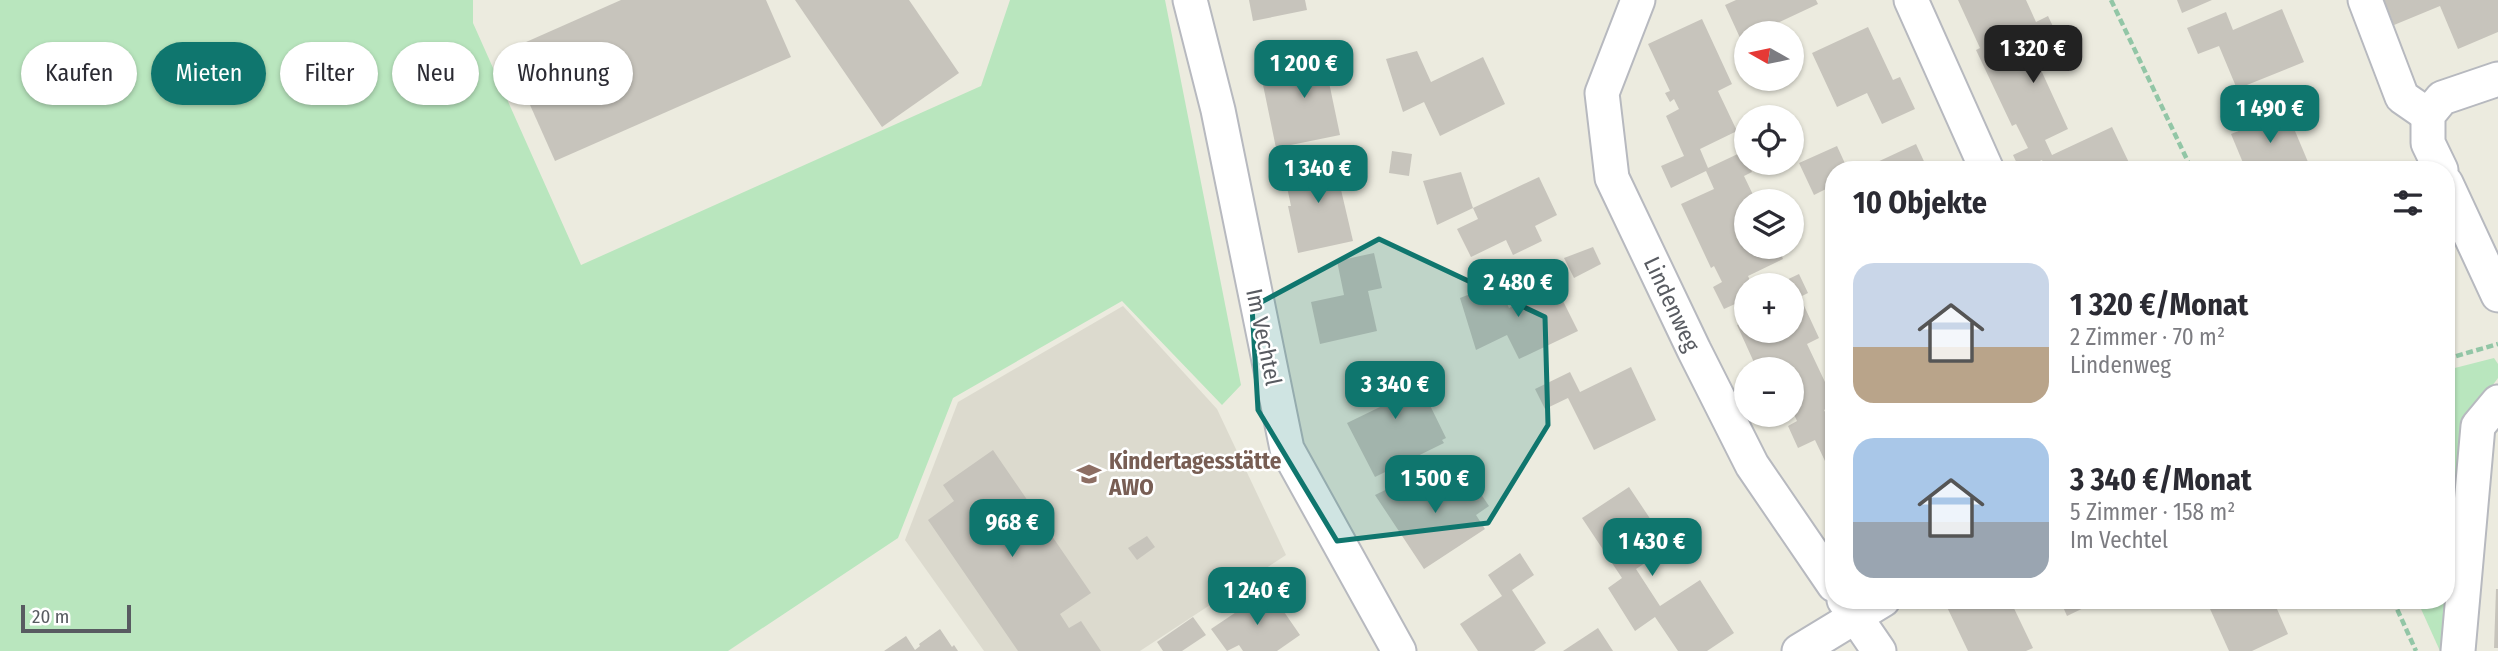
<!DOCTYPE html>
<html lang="de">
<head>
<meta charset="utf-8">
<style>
  :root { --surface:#fff; --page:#f7f7f7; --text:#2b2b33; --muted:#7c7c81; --accent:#0f766e }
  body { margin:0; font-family:"Fira Sans Condensed",sans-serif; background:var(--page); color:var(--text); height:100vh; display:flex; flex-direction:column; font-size:26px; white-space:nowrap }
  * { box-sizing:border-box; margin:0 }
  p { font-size:23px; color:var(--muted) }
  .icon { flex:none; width:38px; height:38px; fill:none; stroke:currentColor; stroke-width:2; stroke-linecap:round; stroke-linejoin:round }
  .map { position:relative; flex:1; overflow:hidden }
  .drawer { position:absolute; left:1825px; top:161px; width:630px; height:448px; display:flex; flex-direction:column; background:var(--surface); border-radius:28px; box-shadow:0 2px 5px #0004 }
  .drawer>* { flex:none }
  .banner { position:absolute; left:21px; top:42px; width:665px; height:63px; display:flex; gap:14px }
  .needle { width:46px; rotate:279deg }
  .controls { position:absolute; left:1734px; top:21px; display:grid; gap:14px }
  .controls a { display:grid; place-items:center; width:70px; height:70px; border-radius:50%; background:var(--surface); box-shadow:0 2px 5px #0004; font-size:35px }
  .scale { position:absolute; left:21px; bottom:18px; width:110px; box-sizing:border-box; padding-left:7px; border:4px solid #585b61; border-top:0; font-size:19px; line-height:24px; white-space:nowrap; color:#585b61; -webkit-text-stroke:5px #fff; paint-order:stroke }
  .price { position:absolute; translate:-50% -60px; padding:0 16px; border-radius:14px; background:var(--accent); color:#fff; font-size:23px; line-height:46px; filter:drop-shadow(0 2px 4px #0008) }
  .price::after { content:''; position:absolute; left:50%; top:42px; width:21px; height:16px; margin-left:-10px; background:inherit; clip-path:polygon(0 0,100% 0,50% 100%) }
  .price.active { background:#222; color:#fff }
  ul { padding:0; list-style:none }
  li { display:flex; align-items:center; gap:21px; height:175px; padding:0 28px }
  li span { display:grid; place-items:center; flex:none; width:196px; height:140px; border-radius:21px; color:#555 }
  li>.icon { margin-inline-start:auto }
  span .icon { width:84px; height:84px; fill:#fffc; stroke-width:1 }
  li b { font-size:30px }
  h2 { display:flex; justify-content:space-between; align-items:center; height:84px; padding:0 28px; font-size:30px }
  .pill { padding:0 24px; border-radius:32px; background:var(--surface); box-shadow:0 2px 5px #0004; font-size:24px; line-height:63px }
  .pill.active { background:var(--accent); color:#fff }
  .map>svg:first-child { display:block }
</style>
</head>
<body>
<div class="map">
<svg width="2498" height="651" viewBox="0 0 2498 651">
  <rect width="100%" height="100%" fill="#ecebdf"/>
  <polygon fill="#dcdace" points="1123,306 1217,409 1286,555 1140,651 984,651 905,540 958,402"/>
  <g fill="#b9e6be">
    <polygon points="0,0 473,0 473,23 581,265 981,86 1010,0 1165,0 1241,385 1222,405 1122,301 953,398 898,538 728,651 0,651"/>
    <polygon points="2494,358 2498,364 2498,378 2460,429 2447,600 2447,370"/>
    <polygon points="2417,600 2446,600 2442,651 2440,651"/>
  </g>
  <g fill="#c7c4bc">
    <polygon points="621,0 766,0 791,57 555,161 506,51"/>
    <polygon points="795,0 909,0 959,73 882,127"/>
    <polygon points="1249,0 1305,0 1307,10 1253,21"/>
    <polygon points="1736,0 1816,0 1818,4 1756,33 1746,33 1746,38 1741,40 1725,5"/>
    <polygon points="1958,0 2026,0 2036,22 2048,16 2068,58 2041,70 2068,129 2045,140 2052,155 2112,127 2132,169 2046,170 2042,160 2020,170 2013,155 2028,148 2016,124 2012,126 1976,50 1980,48"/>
    <polygon points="2177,0 2212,0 2182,13"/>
    <polygon points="2384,0 2498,0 2498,32 2458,49 2440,6 2394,25"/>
    <polygon points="2282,9 2304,62 2237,89 2219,46 2198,54 2187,28 2226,12 2233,30"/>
    <polygon points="1702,19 1732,84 1718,91 1737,131 1700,149 1708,168 1742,152 1752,172 1744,176 1756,201 1746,201 1746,247 1778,247 1783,259 1748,276 1752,285 1746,285 1746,299 1724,309 1713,287 1722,282 1714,266 1711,268 1681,204 1714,189 1706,171 1671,188 1661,166 1684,156 1666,116 1679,109 1674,99 1670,102 1665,93 1670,91 1648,44"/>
    <polygon points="1868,27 1893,80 1900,77 1915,109 1882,124 1867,93 1837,107 1812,53"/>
    <polygon points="1336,45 1340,66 1326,68 1340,135 1276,148 1262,80 1299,72 1296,54"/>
    <polygon points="1417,51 1431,82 1483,57 1505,104 1440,136 1424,102 1403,112 1386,59"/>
    <polygon points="2287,112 2308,162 2290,170 2246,170 2231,134"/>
    <polygon points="1916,144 1928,170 1860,170"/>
    <polygon points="1837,146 1848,170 1834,170 1834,185 1814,195 1799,163"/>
    <polygon points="1392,151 1412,154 1409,176 1389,173"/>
    <polygon points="1336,153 1341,176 1338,177 1353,241 1298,253 1288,206 1291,206 1287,187 1297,184 1293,162"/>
    <polygon points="1461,172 1473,208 1539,177 1557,215 1535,226 1542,241 1513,255 1506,240 1471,257 1457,229 1478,219 1473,208 1437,225 1423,181"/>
    <polygon points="1593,247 1601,264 1574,278 1564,258"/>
    <polygon points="1374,253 1382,288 1368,291 1377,331 1320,344 1311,302 1344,295 1337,261"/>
    <polygon points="1799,274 1808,293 1800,297 1819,338 1807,344 1834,401 1834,405 1824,410 1834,429 1834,480 1815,440 1798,448 1788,426 1797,421 1792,410 1792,369 1757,369 1737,325 1746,320 1746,331 1792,331 1792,285 1776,285"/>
    <polygon points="1498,283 1509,308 1555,285 1578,331 1519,359 1507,335 1476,350 1460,298"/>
    <polygon points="1400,361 1414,390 1422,389 1446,438 1442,440 1444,443 1375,477 1347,423 1380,407 1362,369"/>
    <polygon points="1631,367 1656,420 1594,450 1568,398 1545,409 1535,389 1570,372 1580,392"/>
    <polygon points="993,450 1091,593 1060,614 1069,628 1081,621 1101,651 1018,651 928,520 954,501 943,485"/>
    <polygon points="1464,469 1489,506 1476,515 1485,529 1424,569 1375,495 1414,476 1426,494"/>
    <polygon points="1629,487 1669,547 1636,569 1660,606 1700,580 1734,633 1707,651 1678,651 1655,617 1635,631 1608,588 1622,578 1582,518"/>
    <polygon points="1147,536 1155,547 1137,560 1128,548"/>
    <polygon points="1520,553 1534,575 1512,590 1546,643 1534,651 1478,651 1460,624 1502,596 1488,575"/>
    <polygon points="2496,589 2498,589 2498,648 2494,648"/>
    <polygon points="1269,590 1300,635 1277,651 1243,651 1239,645 1227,651 1211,629"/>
    <polygon points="1957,600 2010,600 2033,648 2026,651 1968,651 1946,605"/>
    <polygon points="2060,600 2100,600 2067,616"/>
    <polygon points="2206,600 2273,600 2288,634 2252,651 2229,651"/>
    <polygon points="1193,617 1206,635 1182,651 1163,651 1157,642"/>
    <polygon points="1598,628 1613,651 1563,651"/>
    <polygon points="940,629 952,647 954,645 958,651 884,651 906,636 915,650 920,646 919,644"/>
  </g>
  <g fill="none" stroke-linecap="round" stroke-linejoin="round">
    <g stroke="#b7b9bf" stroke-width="37">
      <g id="minor">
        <polyline points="1190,0 1218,110 1287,449 1399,651"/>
        <polyline points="1638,0 1602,93 1612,178 1694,350 1752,465 1834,585"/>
        <polyline points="1911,0 1987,170"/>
        <polyline points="2365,0 2402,97 2428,115"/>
        <polyline points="2441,170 2428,143 2428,115 2442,98 2498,79"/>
        <polyline points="2446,183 2498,295"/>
        <polyline points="1844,600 1879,651"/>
        <polyline points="1799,651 1883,600"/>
        <polyline points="2458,651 2478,426 2498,402"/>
      </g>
    </g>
    <g stroke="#92c6a6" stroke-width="4.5" stroke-dasharray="7 3.5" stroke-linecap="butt">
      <polyline points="2111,0 2192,170"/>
      <polyline points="2446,359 2498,344"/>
      <polyline points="2393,600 2416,651"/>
    </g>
    <use href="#minor" stroke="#fff" stroke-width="33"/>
  </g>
  <path fill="#0f766e" fill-opacity="0.2" stroke="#0f766e" stroke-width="5" stroke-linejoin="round" d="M 1379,239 L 1545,317 L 1548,425 L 1488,523 L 1337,541 L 1258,410 L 1252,307 Z"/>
  <defs>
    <g id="school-bare" transform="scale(1.89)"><path d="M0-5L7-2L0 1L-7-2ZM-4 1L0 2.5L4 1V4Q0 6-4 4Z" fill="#8d6e63" stroke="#fff" stroke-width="2.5" paint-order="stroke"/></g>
  </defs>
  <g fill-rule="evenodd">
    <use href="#school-bare" x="1089" y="474"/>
  </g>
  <g text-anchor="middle" stroke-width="5" stroke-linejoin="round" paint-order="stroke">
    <g font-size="23" fill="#585b61" stroke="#fff">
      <text transform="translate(1672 304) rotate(65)" y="8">Lindenweg</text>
      <text transform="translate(1264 337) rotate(78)" y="8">Im Vechtel</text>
    </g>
    <g font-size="23" font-weight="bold" fill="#785e54" stroke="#fff" text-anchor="start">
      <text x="1109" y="469">Kindertagesstätte<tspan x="1109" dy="26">AWO</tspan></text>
    </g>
  </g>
</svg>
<div class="controls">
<a><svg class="needle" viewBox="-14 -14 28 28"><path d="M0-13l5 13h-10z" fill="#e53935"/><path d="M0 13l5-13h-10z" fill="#7c7c81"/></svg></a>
<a><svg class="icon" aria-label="locate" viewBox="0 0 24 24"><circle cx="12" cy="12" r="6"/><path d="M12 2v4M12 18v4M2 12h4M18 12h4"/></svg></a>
<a><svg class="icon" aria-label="layers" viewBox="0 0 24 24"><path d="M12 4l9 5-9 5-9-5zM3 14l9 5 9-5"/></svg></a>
<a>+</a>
<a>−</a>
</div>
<div class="scale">20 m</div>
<b class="price active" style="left:2033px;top:85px">1 320 €</b>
<b class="price" style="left:1304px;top:100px">1 200 €</b>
<b class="price" style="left:2270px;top:145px">1 490 €</b>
<b class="price" style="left:1318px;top:205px">1 340 €</b>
<b class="price" style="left:1518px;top:319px">2 480 €</b>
<b class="price" style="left:1395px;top:421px">3 340 €</b>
<b class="price" style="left:1435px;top:515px">1 500 €</b>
<b class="price" style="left:1012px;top:559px">968 €</b>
<b class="price" style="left:1652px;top:578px">1 430 €</b>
<b class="price" style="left:1257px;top:627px">1 240 €</b>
<div class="banner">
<a class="pill">Kaufen</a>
<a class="pill active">Mieten</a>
<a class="pill">Filter</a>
<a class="pill">Neu</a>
<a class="pill">Wohnung</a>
</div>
<section class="drawer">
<h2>10 Objekte<svg class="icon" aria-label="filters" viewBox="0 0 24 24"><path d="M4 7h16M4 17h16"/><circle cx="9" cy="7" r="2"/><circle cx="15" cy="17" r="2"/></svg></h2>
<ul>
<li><span style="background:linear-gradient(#c9d6e8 60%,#b9a48a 0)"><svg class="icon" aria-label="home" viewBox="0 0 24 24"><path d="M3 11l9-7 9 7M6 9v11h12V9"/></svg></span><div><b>1 320 €/Monat</b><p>2 Zimmer · 70 m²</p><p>Lindenweg</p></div></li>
<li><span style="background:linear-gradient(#a9c7e8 60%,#9aa5b1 0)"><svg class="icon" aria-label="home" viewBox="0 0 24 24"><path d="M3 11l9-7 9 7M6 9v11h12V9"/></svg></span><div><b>3 340 €/Monat</b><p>5 Zimmer · 158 m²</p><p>Im Vechtel</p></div></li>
</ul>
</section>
</div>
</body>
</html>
